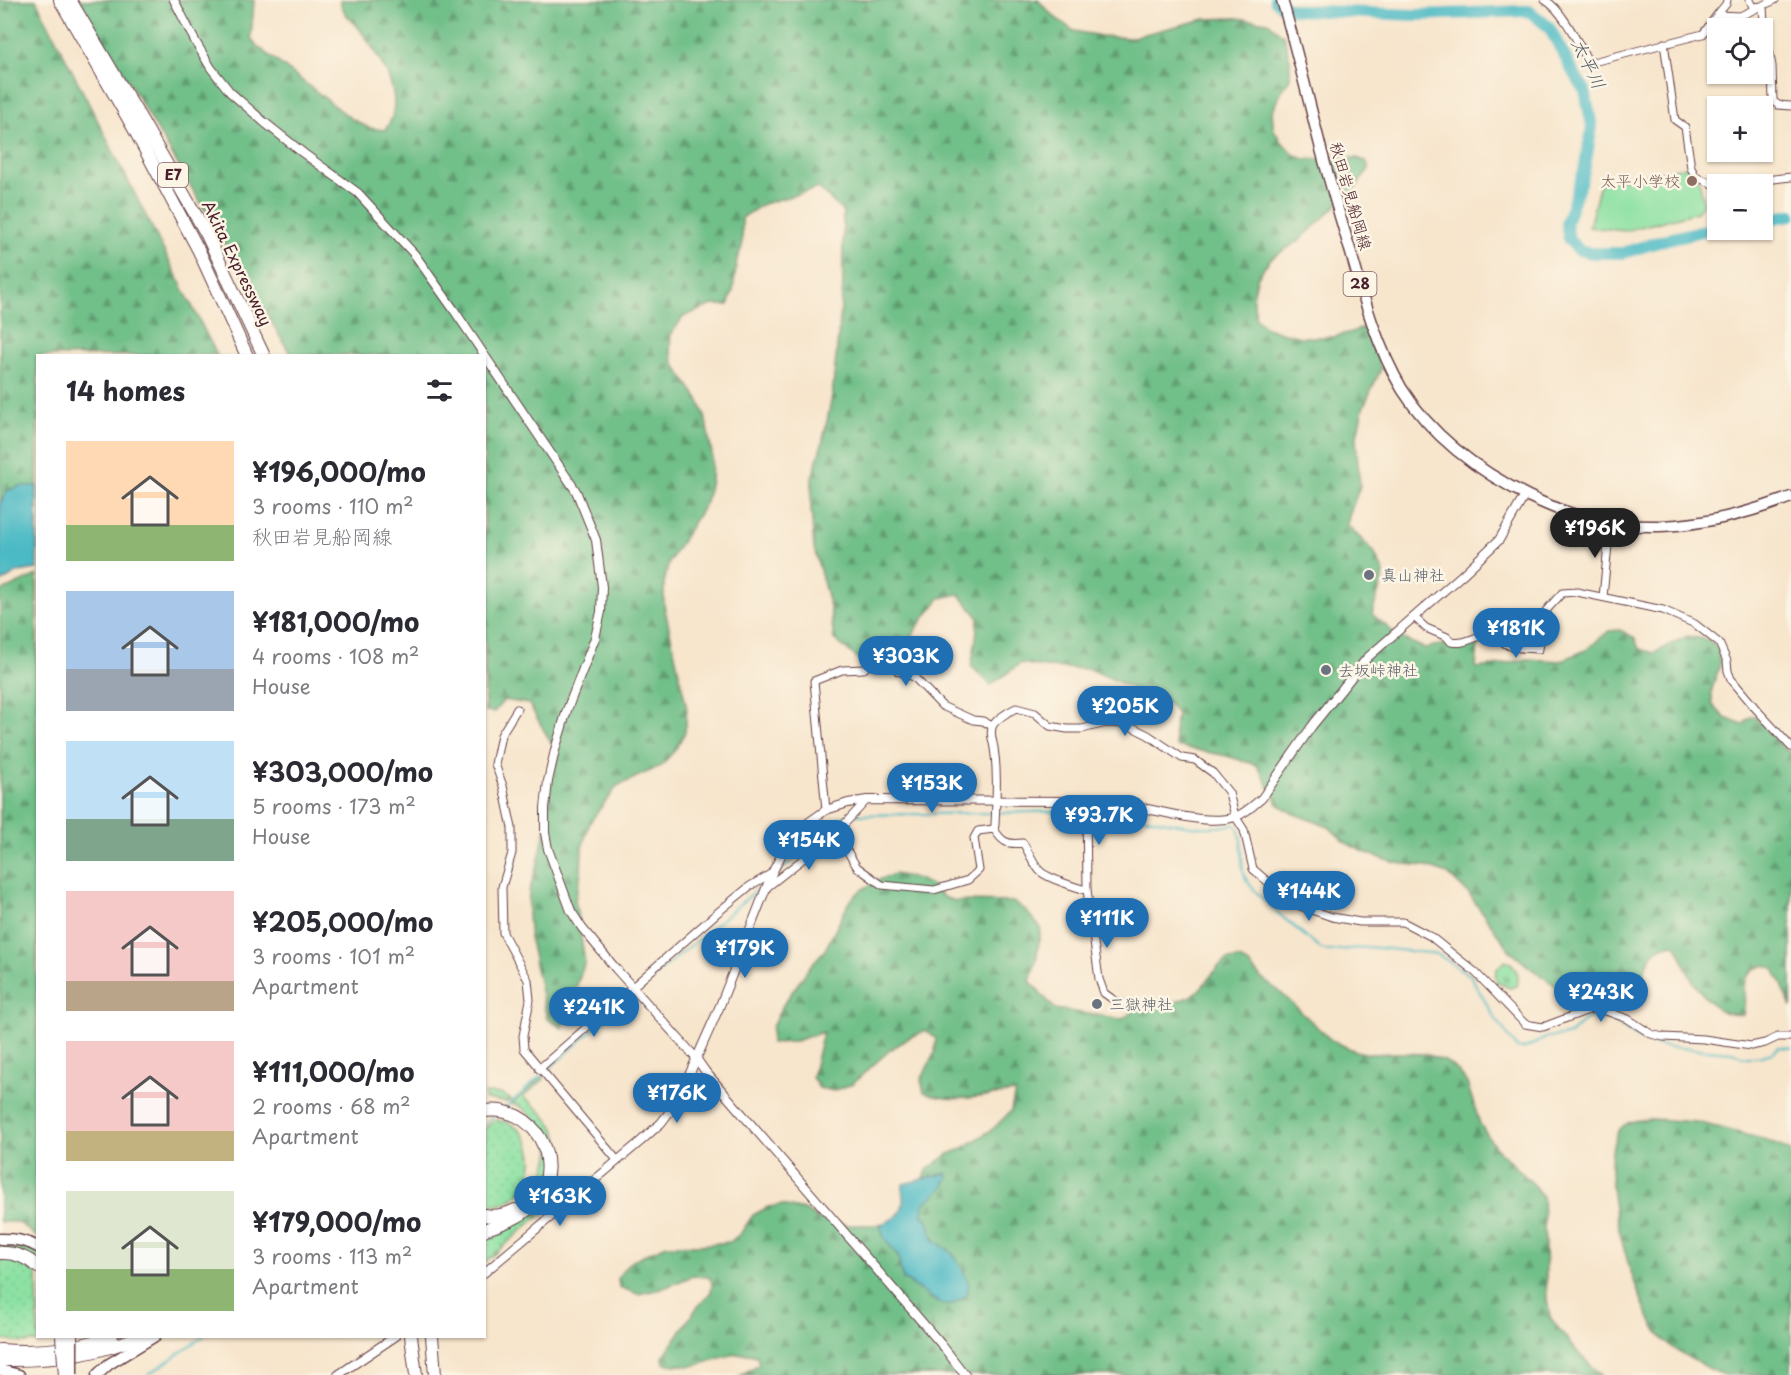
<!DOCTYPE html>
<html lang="en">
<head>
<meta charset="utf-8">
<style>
  :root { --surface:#fff; --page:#f2f2f3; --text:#2b2b33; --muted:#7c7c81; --accent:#1f6fb2 }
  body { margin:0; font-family:"Playpen Sans","Klee One",sans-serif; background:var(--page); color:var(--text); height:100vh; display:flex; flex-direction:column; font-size:22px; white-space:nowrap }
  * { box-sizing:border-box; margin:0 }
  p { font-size:20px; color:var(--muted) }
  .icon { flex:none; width:33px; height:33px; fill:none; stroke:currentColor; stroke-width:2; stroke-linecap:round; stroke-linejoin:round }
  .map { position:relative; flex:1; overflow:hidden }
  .side { position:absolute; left:36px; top:354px; width:450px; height:984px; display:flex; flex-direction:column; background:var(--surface); border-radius:0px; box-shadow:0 2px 4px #0004 }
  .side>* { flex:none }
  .fabs { position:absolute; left:1707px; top:18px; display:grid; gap:12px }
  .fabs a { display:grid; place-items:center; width:66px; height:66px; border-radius:0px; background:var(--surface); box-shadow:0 2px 4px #0004; font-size:30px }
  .price { position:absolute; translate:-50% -51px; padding:0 14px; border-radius:21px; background:var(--accent); color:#fff; font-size:20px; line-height:39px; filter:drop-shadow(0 2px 3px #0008) }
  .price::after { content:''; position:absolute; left:50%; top:36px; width:18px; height:14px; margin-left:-9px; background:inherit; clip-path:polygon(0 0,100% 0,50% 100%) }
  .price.on { background:#222; color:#fff }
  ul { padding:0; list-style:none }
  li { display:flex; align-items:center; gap:18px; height:150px; padding:0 30px }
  li span { display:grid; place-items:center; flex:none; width:168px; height:120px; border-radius:0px; color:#555 }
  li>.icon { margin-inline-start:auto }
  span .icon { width:72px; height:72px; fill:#fffc; stroke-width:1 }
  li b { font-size:26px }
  h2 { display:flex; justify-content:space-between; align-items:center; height:72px; padding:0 30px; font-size:26px }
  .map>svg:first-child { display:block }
</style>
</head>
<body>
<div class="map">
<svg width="1791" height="1375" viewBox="0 0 1791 1375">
  <defs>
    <pattern id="grass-dots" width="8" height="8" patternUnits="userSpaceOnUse" patternTransform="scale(1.5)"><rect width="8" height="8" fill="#8ce1a3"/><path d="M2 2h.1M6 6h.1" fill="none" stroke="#7ac18c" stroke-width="1.8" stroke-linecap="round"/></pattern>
    <pattern id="forest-firs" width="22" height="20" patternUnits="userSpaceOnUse" patternTransform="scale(1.5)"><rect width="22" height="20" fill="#71bf89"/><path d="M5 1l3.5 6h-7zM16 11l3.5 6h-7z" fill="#5f9b70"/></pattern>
    <pattern id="cemetery-stones" width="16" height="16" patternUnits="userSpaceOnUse" patternTransform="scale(1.5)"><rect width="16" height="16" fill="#8ce1a3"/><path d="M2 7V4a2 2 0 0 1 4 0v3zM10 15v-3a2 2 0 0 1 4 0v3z" fill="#7ac18c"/></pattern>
  </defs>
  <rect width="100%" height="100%" fill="#fcf5e5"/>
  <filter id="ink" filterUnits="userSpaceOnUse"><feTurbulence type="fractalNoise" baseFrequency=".0167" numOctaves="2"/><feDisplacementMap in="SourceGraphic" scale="12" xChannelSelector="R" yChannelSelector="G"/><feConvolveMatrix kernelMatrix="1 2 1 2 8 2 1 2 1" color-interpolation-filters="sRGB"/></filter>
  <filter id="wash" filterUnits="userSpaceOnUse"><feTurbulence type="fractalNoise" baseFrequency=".008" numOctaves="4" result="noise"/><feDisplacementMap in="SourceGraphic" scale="24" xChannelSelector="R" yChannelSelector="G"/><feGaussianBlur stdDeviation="1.35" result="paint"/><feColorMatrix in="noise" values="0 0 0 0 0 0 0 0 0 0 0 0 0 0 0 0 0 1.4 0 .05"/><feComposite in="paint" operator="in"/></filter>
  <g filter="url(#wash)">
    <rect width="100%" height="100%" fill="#f7e5cc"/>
    <g fill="url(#grass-dots)" stroke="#6b8067" stroke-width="1.5">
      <path d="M 542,1077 L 544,1079 L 523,1097 C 556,1120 567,1142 560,1181 L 569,1190 L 485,1262 L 484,1234 L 533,1208 L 551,1151 L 545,1132 L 532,1116 L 520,1106 L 512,1104 Z"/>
      <polygon points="485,1093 502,1094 511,1100 507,1102 485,1099"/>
      <path d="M 495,1120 C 551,1125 540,1212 484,1205 L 485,1128 Z"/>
      <polygon points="0,1242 19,1243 37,1250 37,1262 0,1249"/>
      <polygon points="0,1256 20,1259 37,1273 38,1336 59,1337 60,1340 23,1343 0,1339"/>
    </g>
    <g fill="url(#forest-firs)" stroke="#5e6f5a" stroke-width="1.5">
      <polygon points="0,0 36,0 217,355 38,356 37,526 0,553"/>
      <path d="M 80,0 L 254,0 L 251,38 L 257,46 L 352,119 L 369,128 L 385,130 C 409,99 380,58 361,31 C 354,21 341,13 340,0 L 1038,0 L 1052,15 L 1074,31 L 1101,36 L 1129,38 L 1205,19 L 1237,18 L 1268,22 L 1284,36 L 1290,60 L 1290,78 L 1279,95 L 1272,113 L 1274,130 L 1282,142 L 1293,154 L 1304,159 L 1357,158 L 1366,161 L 1369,169 L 1357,186 L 1300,240 L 1270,259 L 1257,278 L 1253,297 L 1256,319 L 1269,329 L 1300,337 L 1334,337 L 1364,328 C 1374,337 1377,356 1381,369 L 1363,408 L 1356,440 L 1360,486 L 1349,516 L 1347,525 L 1374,552 L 1384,573 L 1372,614 L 1399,637 L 1424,648 L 1445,644 L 1462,648 L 1478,645 L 1476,668 L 1494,666 L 1527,659 L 1560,661 L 1586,650 L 1609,631 L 1620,630 L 1635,638 L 1639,649 L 1654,653 L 1687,636 L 1709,640 L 1718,649 L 1720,665 L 1712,689 L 1712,704 L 1725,718 L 1743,725 L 1749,718 L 1754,716 L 1783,748 L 1791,753 L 1791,1007 L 1781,982 L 1773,968 L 1764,965 C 1733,978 1749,991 1743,1015 C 1737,1014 1730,1015 1724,1012 C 1711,1007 1692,983 1687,970 C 1683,961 1681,953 1675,944 C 1642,947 1649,976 1632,996 C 1629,1001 1622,1005 1617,1008 L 1598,1006 L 1575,999 L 1533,970 L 1511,952 L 1469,894 L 1448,874 L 1425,866 L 1395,863 L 1364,852 L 1346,843 L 1329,827 L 1292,813 L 1278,804 L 1257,765 L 1227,756 L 1176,746 L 1174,732 L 1177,714 L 1168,703 L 1148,699 L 1136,690 L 1090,669 L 1044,667 L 1021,663 L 991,685 L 971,666 L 976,639 L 978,617 L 959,594 L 940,598 L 917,627 L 907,648 L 896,657 L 878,656 L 862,662 L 834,639 L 830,607 L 814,548 L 811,507 L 812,478 L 823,440 L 832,397 L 843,286 L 843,212 L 819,188 L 763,204 L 742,218 L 742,247 L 737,259 L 733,291 L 728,305 L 713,305 L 704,308 L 683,317 L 671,334 L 670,349 L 674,364 L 698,399 L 705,416 L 712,454 L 711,480 L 706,502 L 669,562 L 664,583 L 664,605 L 687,709 L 685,732 L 675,750 L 661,766 L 617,786 L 590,822 L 582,848 L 581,873 L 575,900 L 585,962 L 562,1028 L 547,1019 L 530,940 L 528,915 L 529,892 L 538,862 L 547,824 L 550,783 L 559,757 L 529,704 L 504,700 L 494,712 L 485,711 L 484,356 L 291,355 Z"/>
      <polygon points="37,575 37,1237 18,1222 0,1222 0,592"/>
      <path d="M 894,874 L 915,878 L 931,885 L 943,897 L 955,901 L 1013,902 L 1025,910 L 1041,928 L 1036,961 L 1030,981 L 1055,1009 L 1122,1019 L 1150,1000 L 1175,1002 L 1189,997 L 1200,989 L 1218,967 L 1227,960 L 1240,959 L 1248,964 L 1262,979 L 1279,991 L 1331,1040 L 1355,1051 L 1370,1054 L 1398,1053 L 1425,1054 L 1445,1061 L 1458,1071 L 1467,1083 L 1480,1124 L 1495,1147 L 1531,1182 L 1543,1197 L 1547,1300 L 1550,1317 L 1558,1328 L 1580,1355 L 1601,1375 L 741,1375 L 759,1364 L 757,1356 C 736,1349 718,1360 697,1365 C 686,1367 675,1365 664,1363 L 663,1357 L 696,1309 L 711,1292 L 712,1283 L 709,1277 L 693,1276 L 661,1289 L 638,1294 L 619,1287 L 618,1277 L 629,1263 L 641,1256 L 667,1245 L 699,1245 L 730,1242 L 741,1233 L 753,1215 L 768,1207 L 782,1205 L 804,1210 L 819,1219 L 849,1225 L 876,1225 L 891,1221 L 907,1208 L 928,1169 L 949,1154 L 962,1149 L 993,1129 L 1011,1111 L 1015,1092 C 986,1095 951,1105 924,1092 L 921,1080 L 935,1052 L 936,1039 L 931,1034 L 925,1031 L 910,1037 L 890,1050 L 852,1084 L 834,1091 L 819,1088 L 812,1077 L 823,1032 L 792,1042 L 771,1043 L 772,1027 L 783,1005 L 811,965 L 825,950 L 850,901 L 861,890 L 879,880 Z"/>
      <path d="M 1651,1119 L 1697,1122 L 1766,1140 L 1791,1151 L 1791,1374 L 1789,1375 C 1774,1375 1759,1375 1744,1375 C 1738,1375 1731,1375 1726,1375 C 1714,1373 1675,1351 1666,1342 C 1636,1314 1591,1161 1621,1128 C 1629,1120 1640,1120 1651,1119 Z"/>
    </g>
    <path fill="url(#cemetery-stones)" stroke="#6b8067" stroke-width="1.5" d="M 1505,961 L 1511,963 C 1517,971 1520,976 1517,986 L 1510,988 L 1498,983 L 1495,976 L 1498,967 Z"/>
    <polygon fill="#8ce1a3" stroke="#6b8067" stroke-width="1.5" points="1689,166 1700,183 1703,203 1697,212 1625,231 1589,227 1600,184"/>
    <g fill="#4cbac5" stroke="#4b6c78" stroke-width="1.5">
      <polygon points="20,486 37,486 37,569 18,572 0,583 0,503 7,491"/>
      <path d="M 947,1173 L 948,1177 L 943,1187 L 924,1204 L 923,1216 L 927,1218 L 934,1240 L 951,1252 L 961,1266 L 969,1284 L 967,1295 C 962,1298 956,1303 950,1305 C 940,1308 913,1284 903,1279 L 898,1256 L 884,1238 L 880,1225 C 906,1214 903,1210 903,1184 Z"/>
    </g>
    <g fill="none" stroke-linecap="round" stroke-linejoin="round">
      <g stroke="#4cbac5" stroke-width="2">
        <path d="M 998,813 C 1040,812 1083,809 1124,814 C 1161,818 1198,834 1235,824 C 1246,839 1239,857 1244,874 C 1249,893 1304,934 1321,949 L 1329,951 L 1369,947 L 1437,954 L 1470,975 L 1493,1015 L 1517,1048 L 1523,1049 L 1548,1037 L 1562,1036 L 1570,1034 L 1586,1019 L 1591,1017 L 1606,1018 L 1644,1041 L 1669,1047 L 1732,1052 L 1743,1057 L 1758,1057 L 1772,1053 L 1778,1047 L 1791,1048"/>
        <polyline points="854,815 993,813"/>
        <path d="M 775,875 C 787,864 800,855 812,844 C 823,833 832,816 849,816"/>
        <polyline points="505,1108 632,995 764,884"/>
        <polyline points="484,1124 493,1117"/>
        <polyline points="148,1375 204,1336"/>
      </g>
      <g stroke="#4cbac5" stroke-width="12">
        <polyline points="1275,0 1282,6 1297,10 1415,15 1529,11 1549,27 1574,74 1585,90 1592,127 1584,171 1566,223 1569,240 1579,250 1592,253 1623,253 1664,240 1718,227"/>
        <polyline points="1762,220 1791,215"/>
      </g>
    </g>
  </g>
  <g filter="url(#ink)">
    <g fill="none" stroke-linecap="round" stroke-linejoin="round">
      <g stroke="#643d43" stroke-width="9">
        <g id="minor">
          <path d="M 1545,0 C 1563,10 1579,45 1589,63 L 1703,34 L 1717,15 L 1740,16 L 1775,0"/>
          <polyline points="1750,0 1753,7 1763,6 1764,24 1772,66 1773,101 1778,105 1791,106"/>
          <polyline points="1717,15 1726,4 1727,0"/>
          <polyline points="1664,43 1675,120 1685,127 1691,168 1696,177 1718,186"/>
          <polyline points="1731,184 1791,177"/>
          <polyline points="1603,597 1610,524"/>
          <path d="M 1414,617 L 1426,628 L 1447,637 L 1451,642 C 1468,645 1473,635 1489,635 C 1499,635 1501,643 1510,646 C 1518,649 1530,648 1539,649 C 1541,641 1538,637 1538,630 C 1537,616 1554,603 1562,593 L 1577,592 L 1663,610 L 1695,624 L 1719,643 L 1727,661 L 1728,671 L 1731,679 L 1757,710 L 1791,747"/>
          <polyline points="517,709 501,735 495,764 503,786 512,828 512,853 502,887 503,933 528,980 530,1000 523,1036 524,1049 617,1160"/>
          <polyline points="1086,801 1087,890 1099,979 1104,993 1118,1003 1134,1005"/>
          <polyline points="826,810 814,681 842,670 864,669 874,660 890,660 898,671 914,677 942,706 973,720 983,721 992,726"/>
          <path d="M 994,829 L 995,825 C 996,800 998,773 994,748 C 993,741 989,732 993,725 C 998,718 1008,712 1016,708 L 1035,713 L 1050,726 L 1067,729 L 1082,729 L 1106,723 L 1126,724 L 1148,735 L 1182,758 L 1195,760 L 1213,773 L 1229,793 L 1235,816 L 1244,830 L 1253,869 L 1282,894 L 1300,906 L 1332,917 L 1360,922 L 1403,922 L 1430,936 L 1475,972 L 1525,1024 L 1543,1027 L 1591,1009 L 1606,1011 L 1628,1019 L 1651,1034 L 1663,1037 L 1704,1039 L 1751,1046 L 1765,1043 L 1778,1037 L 1791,1037"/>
          <path d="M 836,833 L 857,867 L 882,885 L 934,890 L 968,880 L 979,870 L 974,838 L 978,831 L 994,829 C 1002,842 1007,845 1023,843 C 1029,852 1033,865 1041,872 C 1048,878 1077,888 1087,890"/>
          <polyline points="766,888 836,833 867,800"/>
          <polyline points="539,1069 717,913 750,886 772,873"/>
        </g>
      </g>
      <g stroke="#643d43" stroke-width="10">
        <g id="tertiary">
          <polyline points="174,0 195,41 211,68 230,92 264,122 303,153 358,193 415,255 454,310 576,491 596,540 602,587 601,612 595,638 567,710 555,750 548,781 545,808 545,833 548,849 571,911 582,928 616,969 696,1058 705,1071 941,1344 965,1375"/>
          <path d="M 484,1273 L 641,1141 L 661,1123 L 677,1102 L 719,1008 L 772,873 L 787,844 L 809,822 L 826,810 L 848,803 L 867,800 L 1086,801 C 1107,802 1127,805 1147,809 C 1173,814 1210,825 1235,817 C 1246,813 1254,805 1262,798 L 1312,726 L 1367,658 L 1463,574 L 1499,540 L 1525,495"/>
          <polyline points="338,1375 396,1336"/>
        </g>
      </g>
      <g stroke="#643d43" stroke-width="13">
        <g id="primary">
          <path d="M 1282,0 C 1297,51 1309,102 1322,153 C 1331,187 1341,220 1351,253 C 1364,299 1377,347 1402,389 C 1434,440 1487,477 1541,502 C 1624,540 1707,529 1791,497"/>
          <path d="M 0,1239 C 14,1239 25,1240 38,1247"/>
          <polyline points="0,1370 19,1375"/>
          <polyline points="97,1375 109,1364 155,1336"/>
        </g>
      </g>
      <g stroke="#643d43" stroke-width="14">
        <g id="motorway">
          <polyline points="60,0 132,125 199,251 247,356"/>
          <polyline points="70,0 142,121 206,233 264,356"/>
          <path d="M 484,1111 C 534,1104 565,1160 537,1200 C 524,1217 503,1223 484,1230"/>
          <path d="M 484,1215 C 495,1217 505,1215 515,1210"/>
          <path d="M 0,1253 C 15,1252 27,1257 38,1267"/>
          <polyline points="411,1336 416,1375"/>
          <polyline points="432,1336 435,1375"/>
          <path d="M 0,1350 C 38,1353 76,1349 112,1336"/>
          <path d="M 0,1360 C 47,1361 96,1356 140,1336"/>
        </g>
      </g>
      <use href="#minor" stroke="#fff" stroke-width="7"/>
      <use href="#tertiary" stroke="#fff" stroke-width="8"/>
      <use href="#primary" stroke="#fff" stroke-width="10"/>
      <use href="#motorway" stroke="#fff" stroke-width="12"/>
      <g stroke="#643d43" stroke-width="13" stroke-linecap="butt">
        <polyline id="primary-bridge" points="72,1336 72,1375"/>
      </g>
      <g stroke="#643d43" stroke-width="14" stroke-linecap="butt">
        <polyline id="motorway-bridge" points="62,1336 65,1375"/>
      </g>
      <use href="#primary-bridge" stroke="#fff" stroke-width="10"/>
      <use href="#motorway-bridge" stroke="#fff" stroke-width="12"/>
    </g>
  </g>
  <circle fill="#8d6e63" stroke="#fcf5e5" stroke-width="2" cx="1692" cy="181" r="6"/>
  <g fill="#6b7280" stroke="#fcf5e5" stroke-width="2">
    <circle cx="1369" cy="575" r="6"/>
    <circle cx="1326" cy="670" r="6"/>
    <circle cx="1097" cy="1004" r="6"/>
  </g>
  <g text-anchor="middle" stroke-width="5" stroke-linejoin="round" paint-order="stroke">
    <g fill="#fcf5e5" stroke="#7f5f63" stroke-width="1.5">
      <rect x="158" y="163" width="30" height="24" rx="4.5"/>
      <rect x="1343.5" y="272" width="33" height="24" rx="4.5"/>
    </g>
    <g font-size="15" font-weight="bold" fill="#4a1f2b">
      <text x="173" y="180">E7</text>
      <text x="1360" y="289">28</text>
    </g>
    <g font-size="16" fill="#785e54" stroke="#fcf5e5" text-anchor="end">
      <text x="1680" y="187">太平小学校</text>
    </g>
    <g font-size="16" fill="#4a1f2b" stroke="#fcf5e5">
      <text transform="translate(1351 196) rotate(74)" y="6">秋田岩見船岡線</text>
      <text transform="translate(237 263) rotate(64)" y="6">Akita Expressway</text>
    </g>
    <g font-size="16" fill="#5b616d" stroke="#fcf5e5" text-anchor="start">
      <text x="1381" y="581">真山神社</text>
      <text x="1338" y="676">去坂峠神社</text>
      <text x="1109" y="1010">三獄神社</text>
    </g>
    <g font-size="18" font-style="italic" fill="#4b5561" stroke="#fcf5e5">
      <text transform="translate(1588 64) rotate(64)" y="6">太平川</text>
    </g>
  </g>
</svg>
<div class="fabs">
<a><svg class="icon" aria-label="locate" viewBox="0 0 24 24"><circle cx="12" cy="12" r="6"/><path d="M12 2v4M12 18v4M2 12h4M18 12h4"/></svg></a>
<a>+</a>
<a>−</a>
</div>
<b class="price on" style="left:1595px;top:559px">¥196K</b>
<b class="price" style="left:1516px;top:659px">¥181K</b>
<b class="price" style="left:906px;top:687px">¥303K</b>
<b class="price" style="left:1125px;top:737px">¥205K</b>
<b class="price" style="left:932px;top:814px">¥153K</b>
<b class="price" style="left:1099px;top:846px">¥93.7K</b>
<b class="price" style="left:809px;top:871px">¥154K</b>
<b class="price" style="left:1309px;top:922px">¥144K</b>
<b class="price" style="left:1107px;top:949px">¥111K</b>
<b class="price" style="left:745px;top:979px">¥179K</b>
<b class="price" style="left:1601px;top:1023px">¥243K</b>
<b class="price" style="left:594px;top:1038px">¥241K</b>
<b class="price" style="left:677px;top:1124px">¥176K</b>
<b class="price" style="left:560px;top:1227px">¥163K</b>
<section class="side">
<h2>14 homes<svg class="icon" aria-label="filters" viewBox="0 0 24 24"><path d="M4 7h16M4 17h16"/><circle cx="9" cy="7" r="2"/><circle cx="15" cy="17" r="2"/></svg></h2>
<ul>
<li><span style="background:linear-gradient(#ffd9b3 70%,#8fb573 0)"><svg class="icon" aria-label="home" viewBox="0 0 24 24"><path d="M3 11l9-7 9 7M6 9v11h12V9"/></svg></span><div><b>¥196,000/mo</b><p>3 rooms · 110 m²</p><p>秋田岩見船岡線</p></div></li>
<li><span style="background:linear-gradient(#a9c7e8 65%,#9aa5b1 0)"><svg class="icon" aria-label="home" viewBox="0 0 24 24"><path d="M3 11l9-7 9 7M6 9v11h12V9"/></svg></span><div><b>¥181,000/mo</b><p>4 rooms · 108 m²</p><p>House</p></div></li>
<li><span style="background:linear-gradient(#bfe0f5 65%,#7fa58c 0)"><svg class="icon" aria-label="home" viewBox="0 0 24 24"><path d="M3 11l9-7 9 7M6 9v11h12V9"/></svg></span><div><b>¥303,000/mo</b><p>5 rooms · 173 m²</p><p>House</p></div></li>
<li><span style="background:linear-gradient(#f6c9c9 75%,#b9a48a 0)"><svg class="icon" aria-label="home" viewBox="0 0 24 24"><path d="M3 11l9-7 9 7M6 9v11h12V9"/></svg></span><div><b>¥205,000/mo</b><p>3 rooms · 101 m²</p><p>Apartment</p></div></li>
<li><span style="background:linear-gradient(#f6c9c9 75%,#c2b280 0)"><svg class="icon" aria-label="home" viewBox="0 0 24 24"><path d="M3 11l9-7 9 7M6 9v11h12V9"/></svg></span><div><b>¥111,000/mo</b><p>2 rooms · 68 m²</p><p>Apartment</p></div></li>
<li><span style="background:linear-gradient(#dfe7d0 65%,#8fb573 0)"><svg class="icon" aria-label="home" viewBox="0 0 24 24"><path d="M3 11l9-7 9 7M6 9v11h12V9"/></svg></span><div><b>¥179,000/mo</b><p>3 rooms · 113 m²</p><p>Apartment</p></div></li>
</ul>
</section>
</div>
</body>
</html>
